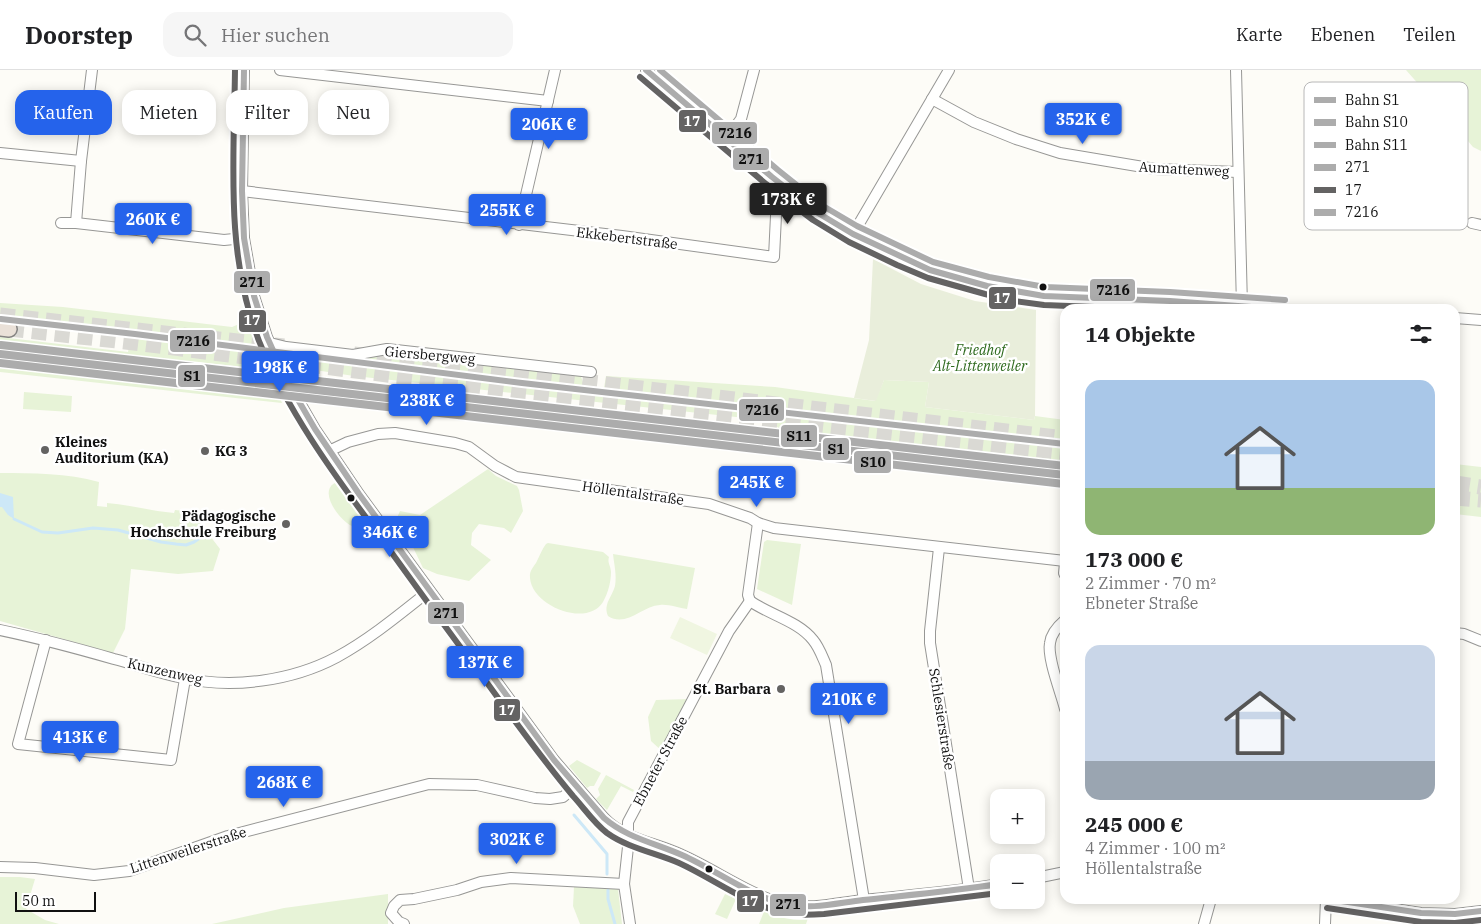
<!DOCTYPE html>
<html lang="de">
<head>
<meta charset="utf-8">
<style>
  :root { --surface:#fff; --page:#f6f6f6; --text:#202124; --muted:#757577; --line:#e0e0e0; --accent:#2563eb }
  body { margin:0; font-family:"IBM Plex Serif",serif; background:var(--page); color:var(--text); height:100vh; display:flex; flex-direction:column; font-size:19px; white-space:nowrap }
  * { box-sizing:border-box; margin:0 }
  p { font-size:16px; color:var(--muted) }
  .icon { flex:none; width:28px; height:28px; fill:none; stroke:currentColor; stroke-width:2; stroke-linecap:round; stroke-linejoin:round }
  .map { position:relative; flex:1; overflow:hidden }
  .side { position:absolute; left:1060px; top:234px; width:400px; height:600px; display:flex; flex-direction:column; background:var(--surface); border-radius:15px; box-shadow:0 2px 12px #0003 }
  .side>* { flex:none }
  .hud { position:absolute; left:15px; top:20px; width:475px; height:45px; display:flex; gap:10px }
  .fabs { position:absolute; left:990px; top:719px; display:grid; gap:10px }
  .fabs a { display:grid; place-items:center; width:55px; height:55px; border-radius:10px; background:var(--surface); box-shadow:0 2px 12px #0003; font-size:25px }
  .scale { position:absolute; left:15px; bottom:12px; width:81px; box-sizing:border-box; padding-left:5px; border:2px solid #111; border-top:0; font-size:14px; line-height:18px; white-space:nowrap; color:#111; -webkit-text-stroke:4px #fff; paint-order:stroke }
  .price { position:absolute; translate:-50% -42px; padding:0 11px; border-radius:5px; background:var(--accent); color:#fff; font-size:16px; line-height:32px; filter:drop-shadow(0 1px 2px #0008) }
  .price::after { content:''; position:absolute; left:50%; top:30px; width:15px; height:11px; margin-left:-8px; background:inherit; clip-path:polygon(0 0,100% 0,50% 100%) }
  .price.active { background:#222; color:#fff }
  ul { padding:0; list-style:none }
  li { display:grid; align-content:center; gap:10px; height:265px; padding:0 25px }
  li span { display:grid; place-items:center; height:155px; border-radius:15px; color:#555 }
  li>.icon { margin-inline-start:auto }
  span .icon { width:90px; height:90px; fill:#fffc; stroke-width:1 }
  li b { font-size:21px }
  h2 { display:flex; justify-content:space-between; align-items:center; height:60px; padding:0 25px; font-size:21px }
  .chip { padding:0 18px; border-radius:15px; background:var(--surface); box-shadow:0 2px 12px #0003; font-size:18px; line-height:45px }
  .chip.active { background:var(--accent); color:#fff }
  header { display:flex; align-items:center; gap:30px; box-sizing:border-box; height:70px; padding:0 25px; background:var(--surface); border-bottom:1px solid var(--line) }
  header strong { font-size:24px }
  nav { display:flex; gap:28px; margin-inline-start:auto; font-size:18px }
  .search { width:350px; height:45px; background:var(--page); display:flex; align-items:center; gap:12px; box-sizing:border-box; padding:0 18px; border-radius:15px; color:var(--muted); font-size:19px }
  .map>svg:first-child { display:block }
</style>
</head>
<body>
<header>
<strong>Doorstep</strong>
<div class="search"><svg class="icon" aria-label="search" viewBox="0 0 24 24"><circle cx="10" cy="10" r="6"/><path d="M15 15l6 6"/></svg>Hier suchen</div>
<nav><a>Karte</a><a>Ebenen</a><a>Teilen</a></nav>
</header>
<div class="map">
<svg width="1481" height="854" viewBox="0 0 1481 854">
  <rect width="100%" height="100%" fill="#fdfcf7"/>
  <g fill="#e7f3d7">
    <polygon points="1406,0 1481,0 1481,81 1473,77 1452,52"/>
    <polygon points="0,233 63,237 232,257 239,254 244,246 267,299 0,273 0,267 128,282 131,266 0,251"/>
    <polygon points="292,282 388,283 580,304 584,315 604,318 606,306 775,317 875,331 884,310 929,312 925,337 1034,350 1035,346 1065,350 1065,394 779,358 765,350 354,306 302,298 297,296"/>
    <polygon points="0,291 278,323 282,333 0,302"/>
    <polygon points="24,322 72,326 71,342 23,339"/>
    <polygon points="1455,394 1481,397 1481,447 1455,444"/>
    <polygon points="488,399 496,406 517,416 519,420 523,441 511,463 504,458 479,454 472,463 471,475 491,490 469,511 437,504 423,498 410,471 397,452 395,452 400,441 420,445"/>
    <path d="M 0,403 C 33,403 67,403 99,412 L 97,436 L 107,437 L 107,433 C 130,435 152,441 174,443 L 175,440 L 185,441 L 185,444 L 194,445 L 220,479 L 213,501 L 178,504 L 131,499 L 125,559 L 113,583 L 0,551 Z"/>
    <path d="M 337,412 L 371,457 L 368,459 C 363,459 357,458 352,456 C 340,451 316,420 337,412 Z"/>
    <polygon points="767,470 801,474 792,535 757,519 764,472"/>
    <path d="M 548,473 L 603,482 L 609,487 C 607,493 611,496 611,502 C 611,512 608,523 603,532 C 587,558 532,536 530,508 C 529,500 534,497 537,491 C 540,485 542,479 546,474 Z"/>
    <path d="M 613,484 L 695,498 L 687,539 C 679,538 668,534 660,535 C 642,536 626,558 608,546 C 603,534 612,527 615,516 C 617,505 614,494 613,484 Z"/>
    <polygon points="690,629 663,682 651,671 648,647 656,630"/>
    <polygon points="577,690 601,703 594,716 590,716 587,718 569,696"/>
    <polygon points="606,705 634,720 633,722 621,716 607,740 596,729 600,725 598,719"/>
    <polygon points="0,807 20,807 35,809 26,839 45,850 59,854 0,854"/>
    <polygon points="574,817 618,819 622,854 580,854 573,836"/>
    <polygon points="388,824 388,854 212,854 284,838"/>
    <polygon points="725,824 736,829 727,849 715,844"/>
    <polygon points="765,839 786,845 808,848 806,854 759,854"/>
  </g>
  <polygon fill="#e9eedb" points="873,189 921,214 975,231 1036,240 1035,346 1034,350 925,337 929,312 884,310 876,331 854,328 869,270"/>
  <polygon fill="#f0f6e1" points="680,547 717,564 707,585 670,568"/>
  <polygon fill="#cde8f7" points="0,423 13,427 14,449 8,445 2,437 0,437"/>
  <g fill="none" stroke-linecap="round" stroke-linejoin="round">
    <g stroke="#cde8f7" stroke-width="3">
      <polyline points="14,449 42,462 58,463 93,458 118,460 161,472 176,474 186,475 194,472 207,463"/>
      <polyline points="574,745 607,784 607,804"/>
      <polyline points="608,820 608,829 615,854"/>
    </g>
    <g stroke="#dad9d4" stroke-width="15" stroke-dasharray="15 8" stroke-linecap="butt">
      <polyline points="0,245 284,276"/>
      <polyline points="9,259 134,273 521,322 1065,383"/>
      <polyline points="354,284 1065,368"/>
      <polyline points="1455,413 1481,417"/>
      <polyline points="1455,428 1481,430"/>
    </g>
    <g stroke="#979795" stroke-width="12">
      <g id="minor">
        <path d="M 244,0 L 242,121 L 244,168 L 254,226 L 267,267 L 286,309 L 315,359 L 359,424 L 554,690 L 604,748 C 625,770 655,772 682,785 C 714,799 750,825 784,834 C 810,840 837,833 863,830 C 909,825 954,822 999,814"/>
        <polyline points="280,0 548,31"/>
        <polyline points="646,0 772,107 818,143 853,164 900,187 930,200 987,216 1016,222 1044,226 1170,231 1284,239"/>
        <polyline points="1236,0 1242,236"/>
        <polyline points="932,29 974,52 1016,69 1060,83 1155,99 1238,102"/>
        <polyline points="727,68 741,49 754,0"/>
        <polyline points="0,83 81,91"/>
        <polyline points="242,121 622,166 774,187 777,125 784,117"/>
        <polyline points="61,153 76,153 224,170 244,168"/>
        <polyline points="76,153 81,91 92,0"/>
        <polyline points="1472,153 1481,155"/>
        <polyline points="519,155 555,0"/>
        <polyline points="853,164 949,0"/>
        <polyline points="1455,248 1481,250"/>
        <polyline points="270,273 286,277 353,285 387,279 591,302"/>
        <polyline points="329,381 348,372 378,364 395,363 455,373 469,377 495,396 516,407 709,434 750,448 758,453 774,458 1065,491"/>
        <polyline points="939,478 930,561 930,573 969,819"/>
        <polyline points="1065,493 1064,503 1065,505"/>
        <path d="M 750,531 C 770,545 798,551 813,570 C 819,577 822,586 826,595 L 864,830"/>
        <polyline points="750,531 748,525 758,453"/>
        <path d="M 1065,550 C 1058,556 1051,563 1050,573 C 1047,588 1061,623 1065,639"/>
        <path d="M 0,560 C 38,568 76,578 114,589 C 137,595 159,603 183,608 C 233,619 292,611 337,587 C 370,569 400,544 429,521"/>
        <polyline points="1455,563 1464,564 1481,571"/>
        <polyline points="46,570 18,674 171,690 185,609"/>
        <polyline points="0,797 35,798 94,805 129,801 228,766 429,714 477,715 535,728 550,729 563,727 576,716"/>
        <polyline points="1036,808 1065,802"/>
        <polyline points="1328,829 1421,843 1455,844 1481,841"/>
        <polyline points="1455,844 1456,854"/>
        <polyline points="404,854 399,852 391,843 394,836 400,830 414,829 457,820 481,812 511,808 624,814"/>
        <polyline points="630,854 624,814 628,777 628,752 729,561 750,531"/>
        <polyline points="1204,854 1211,829"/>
        <polyline points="1325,854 1326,829"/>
      </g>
    </g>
    <g stroke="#858482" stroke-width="18">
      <polyline id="highway" points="0,258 9,259"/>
    </g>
    <use href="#minor" stroke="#fffffe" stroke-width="10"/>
    <use href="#highway" stroke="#eae1d8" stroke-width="15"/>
    <g stroke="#fff" stroke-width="10">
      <g id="bus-1">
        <path d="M 244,0 L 242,121 L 244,168 L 254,226 L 267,267 L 286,309 L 315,359 L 359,424 L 554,690 L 604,748 C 627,768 655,773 682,785 C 716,800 748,825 784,834 C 810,840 837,833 863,830 C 909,825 954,821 999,814"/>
        <polyline points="646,0 772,107 818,143 853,164 930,200 987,216 1044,226 1170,231 1280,239"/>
        <polyline points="1328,829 1421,843 1455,844 1481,841"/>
      </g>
    </g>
    <g stroke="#fff" stroke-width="10">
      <g id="bus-2">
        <path d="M 235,0 C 234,90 225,185 259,271 C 287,340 332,402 376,461 C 412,511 448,561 485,610 C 514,650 542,689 573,726 C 584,738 594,753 607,763 C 628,778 656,783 679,793 C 714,809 747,835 785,843 C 798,846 811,845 824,844 L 999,823"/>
        <polyline points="640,7 766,114 813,150 849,172 897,195 928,208 985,224 1014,231 1044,235 1145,239"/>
        <polyline points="1327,838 1421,852 1455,853 1481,850"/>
      </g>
    </g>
    <g stroke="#fff" stroke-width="10">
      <g id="bus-3">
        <polyline points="660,0 778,100 823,136 857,156 933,192 989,207 1045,217 1170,222 1285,230"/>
        <polyline points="1,249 135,264 522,313 1065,374"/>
      </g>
    </g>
    <use href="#bus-1" stroke="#acacac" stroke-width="6"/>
    <use href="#bus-2" stroke="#646363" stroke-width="6"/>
    <use href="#bus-3" stroke="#acacac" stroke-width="6"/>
    <g stroke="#fff" stroke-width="11">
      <polyline id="rail-1" points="0,284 1065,405"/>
    </g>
    <g stroke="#fff" stroke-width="11">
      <polyline id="rail-2" points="0,293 1064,414"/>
    </g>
    <g stroke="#fff" stroke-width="11">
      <polyline id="rail-3" points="1,275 1065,396"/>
    </g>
    <use href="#rail-1" stroke="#acacac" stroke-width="8"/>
    <use href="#rail-2" stroke="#acacac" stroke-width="8"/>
    <use href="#rail-3" stroke="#acacac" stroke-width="8"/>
  </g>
  <g fill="#111" stroke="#fff" stroke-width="2">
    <circle cx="1043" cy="217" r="4.5"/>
    <circle cx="351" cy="428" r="4.5"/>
    <circle cx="709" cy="799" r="4.5"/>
  </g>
  <g fill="#646362" stroke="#fff" stroke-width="2">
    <circle cx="45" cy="380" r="5"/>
    <circle cx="205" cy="381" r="5"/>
    <circle cx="286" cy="454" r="5"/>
    <circle cx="781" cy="619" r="5"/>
  </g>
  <g text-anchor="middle" stroke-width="5" stroke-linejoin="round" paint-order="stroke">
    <g font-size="14" fill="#111" stroke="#fff">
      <text transform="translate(1184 99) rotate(3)" y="5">Aumattenweg</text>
      <text transform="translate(627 168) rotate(7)" y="5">Ekkebertstraße</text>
      <text transform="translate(430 285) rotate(5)" y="5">Giersbergweg</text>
      <text transform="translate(633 423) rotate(8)" y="5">Höllentalstraße</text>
      <text transform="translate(165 601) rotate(13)" y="5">Kunzenweg</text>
      <text transform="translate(942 649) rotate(81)" y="5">Schlesierstraße</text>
      <text transform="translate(660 691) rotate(-62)" y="5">Ebneter Straße</text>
      <text transform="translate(188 780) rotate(-18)" y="5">Littenweilerstraße</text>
    </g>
    <g font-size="14" font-style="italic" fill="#2f6b1f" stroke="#fff">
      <text x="980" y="285">Friedhof<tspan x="980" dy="16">Alt-Littenweiler</tspan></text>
    </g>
    <g font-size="14" font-weight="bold" fill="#111" stroke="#fff" text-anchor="start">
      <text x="55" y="377">Kleines<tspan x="55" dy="16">Auditorium (KA)</tspan></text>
      <text x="215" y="386">KG 3</text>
      <text x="276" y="451" text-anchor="end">Pädagogische<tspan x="276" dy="16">Hochschule Freiburg</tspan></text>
      <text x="771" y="624" text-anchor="end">St. Barbara</text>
    </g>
  </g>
  <rect x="1304" y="12" width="164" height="148" rx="8" fill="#fff" stroke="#b8b8b8" stroke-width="1"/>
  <rect x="1314" y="27" width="22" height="6" fill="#acacac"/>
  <rect x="1314" y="49" width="22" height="7" fill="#acacac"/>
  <rect x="1314" y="72" width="22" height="6" fill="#acacac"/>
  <rect x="1314" y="94" width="22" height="7" fill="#acacac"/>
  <rect x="1314" y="117" width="22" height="6" fill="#646363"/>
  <rect x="1314" y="139" width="22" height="7" fill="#acacac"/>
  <g font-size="14" fill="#111">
    <text x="1345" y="35">Bahn S1</text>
    <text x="1345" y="57">Bahn S10</text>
    <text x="1345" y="80">Bahn S11</text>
    <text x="1345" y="102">271</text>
    <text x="1345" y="125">17</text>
    <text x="1345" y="147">7216</text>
  </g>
  <g stroke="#fff" stroke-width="2">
    <rect x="678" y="39" width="29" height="24" rx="5" fill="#646363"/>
    <rect x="711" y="51" width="47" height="24" rx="5" fill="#acacac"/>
    <rect x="732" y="77" width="38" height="24" rx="5" fill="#acacac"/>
    <rect x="233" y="200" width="38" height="24" rx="5" fill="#acacac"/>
    <rect x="1089" y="208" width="47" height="24" rx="5" fill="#acacac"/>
    <rect x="988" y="216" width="29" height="24" rx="5" fill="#646363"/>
    <rect x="238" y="239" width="29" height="24" rx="5" fill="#646363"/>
    <rect x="169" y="259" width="47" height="24" rx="5" fill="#acacac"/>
    <rect x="177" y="294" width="29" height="24" rx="5" fill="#acacac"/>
    <rect x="738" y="328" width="47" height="24" rx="5" fill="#acacac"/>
    <rect x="780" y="354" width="38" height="24" rx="5" fill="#acacac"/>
    <rect x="822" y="367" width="28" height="24" rx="5" fill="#acacac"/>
    <rect x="853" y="380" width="39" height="24" rx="5" fill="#acacac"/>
    <rect x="427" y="531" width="38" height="24" rx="5" fill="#acacac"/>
    <rect x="493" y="628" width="28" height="24" rx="5" fill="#646363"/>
    <rect x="736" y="819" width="29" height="24" rx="5" fill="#646363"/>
    <rect x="769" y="823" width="38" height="24" rx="5" fill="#acacac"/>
  </g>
  <g font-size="14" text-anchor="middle" font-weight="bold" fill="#fff">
    <text x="692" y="56">17</text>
    <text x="1002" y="233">17</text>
    <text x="252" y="255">17</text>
    <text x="507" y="645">17</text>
    <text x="750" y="836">17</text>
  </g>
  <g font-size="14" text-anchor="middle" font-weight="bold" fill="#111">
    <text x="735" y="68">7216</text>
    <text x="751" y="94">271</text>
    <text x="252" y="217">271</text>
    <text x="1113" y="225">7216</text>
    <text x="193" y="276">7216</text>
    <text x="192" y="311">S1</text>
    <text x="762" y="345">7216</text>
    <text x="799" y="371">S11</text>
    <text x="836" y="384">S1</text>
    <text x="873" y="397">S10</text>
    <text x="446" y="548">271</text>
    <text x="788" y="839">271</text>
  </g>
</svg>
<div class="fabs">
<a>+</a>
<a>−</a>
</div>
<div class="scale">50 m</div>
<b class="price" style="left:1083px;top:75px">352K €</b>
<b class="price" style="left:549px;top:80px">206K €</b>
<b class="price active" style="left:788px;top:155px">173K €</b>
<b class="price" style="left:507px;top:166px">255K €</b>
<b class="price" style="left:153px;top:175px">260K €</b>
<b class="price" style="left:280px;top:323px">198K €</b>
<b class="price" style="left:427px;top:356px">238K €</b>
<b class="price" style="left:757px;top:438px">245K €</b>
<b class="price" style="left:390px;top:488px">346K €</b>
<b class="price" style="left:485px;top:618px">137K €</b>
<b class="price" style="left:849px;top:655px">210K €</b>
<b class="price" style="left:80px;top:693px">413K €</b>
<b class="price" style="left:284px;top:738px">268K €</b>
<b class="price" style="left:517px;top:795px">302K €</b>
<div class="hud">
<a class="chip active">Kaufen</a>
<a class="chip">Mieten</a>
<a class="chip">Filter</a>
<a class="chip">Neu</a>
</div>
<section class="side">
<h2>14 Objekte<svg class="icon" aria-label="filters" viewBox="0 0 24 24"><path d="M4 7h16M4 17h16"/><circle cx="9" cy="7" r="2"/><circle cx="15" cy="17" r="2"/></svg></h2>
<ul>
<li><span style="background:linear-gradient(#a9c7e8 70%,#8fb573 0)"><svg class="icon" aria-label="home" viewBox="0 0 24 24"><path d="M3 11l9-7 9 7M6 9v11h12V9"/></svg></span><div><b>173 000 €</b><p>2 Zimmer · 70 m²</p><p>Ebneter Straße</p></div></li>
<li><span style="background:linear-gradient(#c9d6e8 75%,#9aa5b1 0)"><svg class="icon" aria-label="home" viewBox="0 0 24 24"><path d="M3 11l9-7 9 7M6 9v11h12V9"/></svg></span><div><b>245 000 €</b><p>4 Zimmer · 100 m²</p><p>Höllentalstraße</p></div></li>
</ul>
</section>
</div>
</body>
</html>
